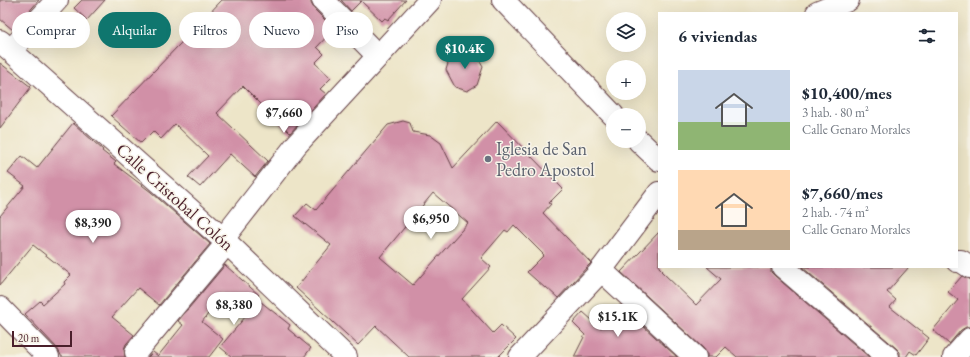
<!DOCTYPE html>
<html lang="es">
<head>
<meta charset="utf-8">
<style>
  :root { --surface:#fff; --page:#f6f6f7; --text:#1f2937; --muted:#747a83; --accent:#0f766e }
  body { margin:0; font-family:"EB Garamond",serif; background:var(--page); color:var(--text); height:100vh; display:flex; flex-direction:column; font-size:15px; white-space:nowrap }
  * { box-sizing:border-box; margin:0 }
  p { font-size:13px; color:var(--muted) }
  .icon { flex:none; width:22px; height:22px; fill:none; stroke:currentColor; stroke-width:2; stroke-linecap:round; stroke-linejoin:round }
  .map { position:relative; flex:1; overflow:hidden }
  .side { position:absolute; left:658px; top:12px; width:300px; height:256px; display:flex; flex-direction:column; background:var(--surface); border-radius:0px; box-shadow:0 4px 16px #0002 }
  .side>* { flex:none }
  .guide { position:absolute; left:12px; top:12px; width:380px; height:36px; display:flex; gap:8px }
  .buttons { position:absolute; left:606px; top:12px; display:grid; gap:8px }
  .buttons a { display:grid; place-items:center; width:40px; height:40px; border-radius:50%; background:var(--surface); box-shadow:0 4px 16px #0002; font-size:20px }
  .scale { position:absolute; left:12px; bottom:10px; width:60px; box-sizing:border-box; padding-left:4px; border:2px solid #4a1f2b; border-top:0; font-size:11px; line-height:14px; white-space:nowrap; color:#4a1f2b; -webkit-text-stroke:3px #f7f3e8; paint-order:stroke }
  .price { position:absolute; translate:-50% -34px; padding:0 9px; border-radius:14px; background:#fff; color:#222; font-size:13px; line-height:26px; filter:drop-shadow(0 1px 2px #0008) }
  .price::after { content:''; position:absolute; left:50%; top:24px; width:12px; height:9px; margin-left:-6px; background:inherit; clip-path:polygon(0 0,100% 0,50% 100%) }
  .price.current { background:var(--accent); color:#fff }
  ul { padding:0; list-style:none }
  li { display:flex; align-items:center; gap:12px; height:100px; padding:0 20px }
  li span { display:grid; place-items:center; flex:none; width:112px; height:80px; border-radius:0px; color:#555 }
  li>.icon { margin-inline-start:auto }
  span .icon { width:48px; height:48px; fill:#fffc; stroke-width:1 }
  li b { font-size:17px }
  h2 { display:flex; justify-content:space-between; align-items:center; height:48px; padding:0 20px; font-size:17px }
  .tag { padding:0 14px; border-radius:18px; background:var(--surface); box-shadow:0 4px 16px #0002; font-size:14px; line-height:36px }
  .tag.current { background:var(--accent); color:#fff }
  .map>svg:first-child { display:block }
</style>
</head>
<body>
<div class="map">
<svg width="970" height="357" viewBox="0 0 970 357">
  <rect width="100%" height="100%" fill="#f7f3e8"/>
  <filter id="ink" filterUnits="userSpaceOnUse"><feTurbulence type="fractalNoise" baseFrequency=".025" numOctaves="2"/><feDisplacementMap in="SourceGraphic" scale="8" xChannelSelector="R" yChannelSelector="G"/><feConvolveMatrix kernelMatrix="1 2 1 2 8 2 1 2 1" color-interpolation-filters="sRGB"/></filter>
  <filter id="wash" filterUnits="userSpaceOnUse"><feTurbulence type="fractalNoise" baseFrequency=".012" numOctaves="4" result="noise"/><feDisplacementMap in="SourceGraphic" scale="16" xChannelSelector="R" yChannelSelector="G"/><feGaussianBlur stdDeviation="0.9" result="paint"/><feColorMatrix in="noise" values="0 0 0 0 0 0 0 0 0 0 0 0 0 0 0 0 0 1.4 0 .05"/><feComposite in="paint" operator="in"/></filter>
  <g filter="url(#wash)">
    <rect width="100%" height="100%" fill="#ede5c8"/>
    <g id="blocks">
      <g fill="#d190a7" fill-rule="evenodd">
        <polygon points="0,0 39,0 13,30 0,19"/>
        <polygon points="82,0 105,0 87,20 74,8"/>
        <polygon points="222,0 311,0 311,3 314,9 334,29 317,47 324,54 315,63 331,78 320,89 326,94 290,133 243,86 217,113 268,161 255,177 230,154 200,187 188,177 208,156 175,124 161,139 153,131 141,143 111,116"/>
        <polygon points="341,0 406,0 388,20 385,18 382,21 361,1 351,11"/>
        <polygon points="462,51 476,55 483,67 477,85 467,91 455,87 446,70 450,57"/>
        <polygon points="0,63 31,87 0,128"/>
        <path d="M 403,121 L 410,123 L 413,132 L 430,135 L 441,143 L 453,168 L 497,121 L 563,189 L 549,203 L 551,204 L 543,213 L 591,263 L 588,266 L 558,298 L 546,287 L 545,288 L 527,272 L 544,255 L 514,225 L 508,232 L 505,230 L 481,258 L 491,267 L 462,299 L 493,333 L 501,325 L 516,339 L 498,357 L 409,357 L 376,326 L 358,345 L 296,288 L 331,245 L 295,216 L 307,203 L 316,210 L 388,125 ZM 433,193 L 468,223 L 413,285 L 380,257 Z"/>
        <polygon points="73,123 103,150 102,151 116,162 114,164 151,192 210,244 159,305 138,288 112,317 134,335 126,344 124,349 125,357 62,357 57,348 25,314 40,301 43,304 65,284 64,282 71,275 33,245 0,285 0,216 25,186 8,173 22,156 37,168"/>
        <polygon points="659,232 659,267 663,271 662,272 696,305 721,279 707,267 771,267 771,272 775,276 869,357 737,357 726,347 716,357 707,357 707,353 703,348 621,272"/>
        <polygon points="225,265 259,295 256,298 290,325 288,329 311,348 304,357 232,357 220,347 246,316 223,294 202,322 223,339 209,357 148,357 153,352 158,356 183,325 178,321"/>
        <polygon points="802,267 909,267 887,292 896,300 890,307 929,338 916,355 910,351 906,357 900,357 900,352 896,348"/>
        <polygon points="962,276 970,279 970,327 966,327 961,330 949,344 933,330 958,300 948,292"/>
        <polygon points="620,305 677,357 574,357 585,335 573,323 583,312 601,328"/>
      </g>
    </g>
  </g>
  <g filter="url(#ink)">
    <use href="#blocks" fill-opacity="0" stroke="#623d43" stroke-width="1"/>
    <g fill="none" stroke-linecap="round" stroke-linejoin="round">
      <g stroke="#623d43" stroke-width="24">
        <g id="minor">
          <polyline points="323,0 378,56"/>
          <polyline points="503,0 613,115"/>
          <polyline points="817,13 848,0"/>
          <polyline points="0,41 223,239 346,357"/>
          <polyline points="11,50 57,0"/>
          <polyline points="639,141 659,160"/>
          <polyline points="223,239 297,144 430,0"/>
          <polyline points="957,261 961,261 970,267"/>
          <polyline points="783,267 888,357"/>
          <polyline points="601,270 695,357"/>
          <polyline points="0,308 48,357"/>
          <polyline points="136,352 227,243"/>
          <polyline points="520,357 598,274 659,193"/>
          <polyline points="954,357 970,339"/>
        </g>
      </g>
      <use href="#minor" stroke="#fff" stroke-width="22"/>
    </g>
  </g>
  <circle fill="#6b7280" stroke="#f7f3e8" stroke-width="1.5" cx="488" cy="159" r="4"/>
  <g text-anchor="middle" stroke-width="3" stroke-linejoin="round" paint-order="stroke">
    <g font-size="18" fill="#5b616d" stroke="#f7f3e8" text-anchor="start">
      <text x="496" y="155">Iglesia de San<tspan x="496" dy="21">Pedro Apostol</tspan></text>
    </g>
    <g font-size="18" fill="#4a1f2b" stroke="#f7f3e8">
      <text transform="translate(175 197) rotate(42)" y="6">Calle Cristobal Colón</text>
    </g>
  </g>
</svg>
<div class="buttons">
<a><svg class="icon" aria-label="layers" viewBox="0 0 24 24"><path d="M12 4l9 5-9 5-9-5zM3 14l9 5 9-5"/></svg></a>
<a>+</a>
<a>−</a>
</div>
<div class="scale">20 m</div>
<b class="price current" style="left:465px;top:70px">$10.4K</b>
<b class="price" style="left:284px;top:134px">$7,660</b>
<b class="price" style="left:431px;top:240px">$6,950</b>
<b class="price" style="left:93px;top:244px">$8,390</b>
<b class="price" style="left:234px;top:326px">$8,380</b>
<b class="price" style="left:618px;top:338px">$15.1K</b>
<div class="guide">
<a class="tag">Comprar</a>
<a class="tag current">Alquilar</a>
<a class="tag">Filtros</a>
<a class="tag">Nuevo</a>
<a class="tag">Piso</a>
</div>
<section class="side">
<h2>6 viviendas<svg class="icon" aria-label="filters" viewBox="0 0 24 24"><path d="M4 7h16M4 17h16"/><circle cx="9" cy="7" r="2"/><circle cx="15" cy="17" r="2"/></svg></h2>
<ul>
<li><span style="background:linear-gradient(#c9d6e8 65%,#8fb573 0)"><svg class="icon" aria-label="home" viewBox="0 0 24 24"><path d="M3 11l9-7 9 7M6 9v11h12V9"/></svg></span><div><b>$10,400/mes</b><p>3 hab. · 80 m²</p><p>Calle Genaro Morales</p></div></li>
<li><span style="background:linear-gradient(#ffd9b3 75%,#b9a48a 0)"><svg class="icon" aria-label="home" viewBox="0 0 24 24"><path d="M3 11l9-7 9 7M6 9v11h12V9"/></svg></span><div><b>$7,660/mes</b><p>2 hab. · 74 m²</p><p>Calle Genaro Morales</p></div></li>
</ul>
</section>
</div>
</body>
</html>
